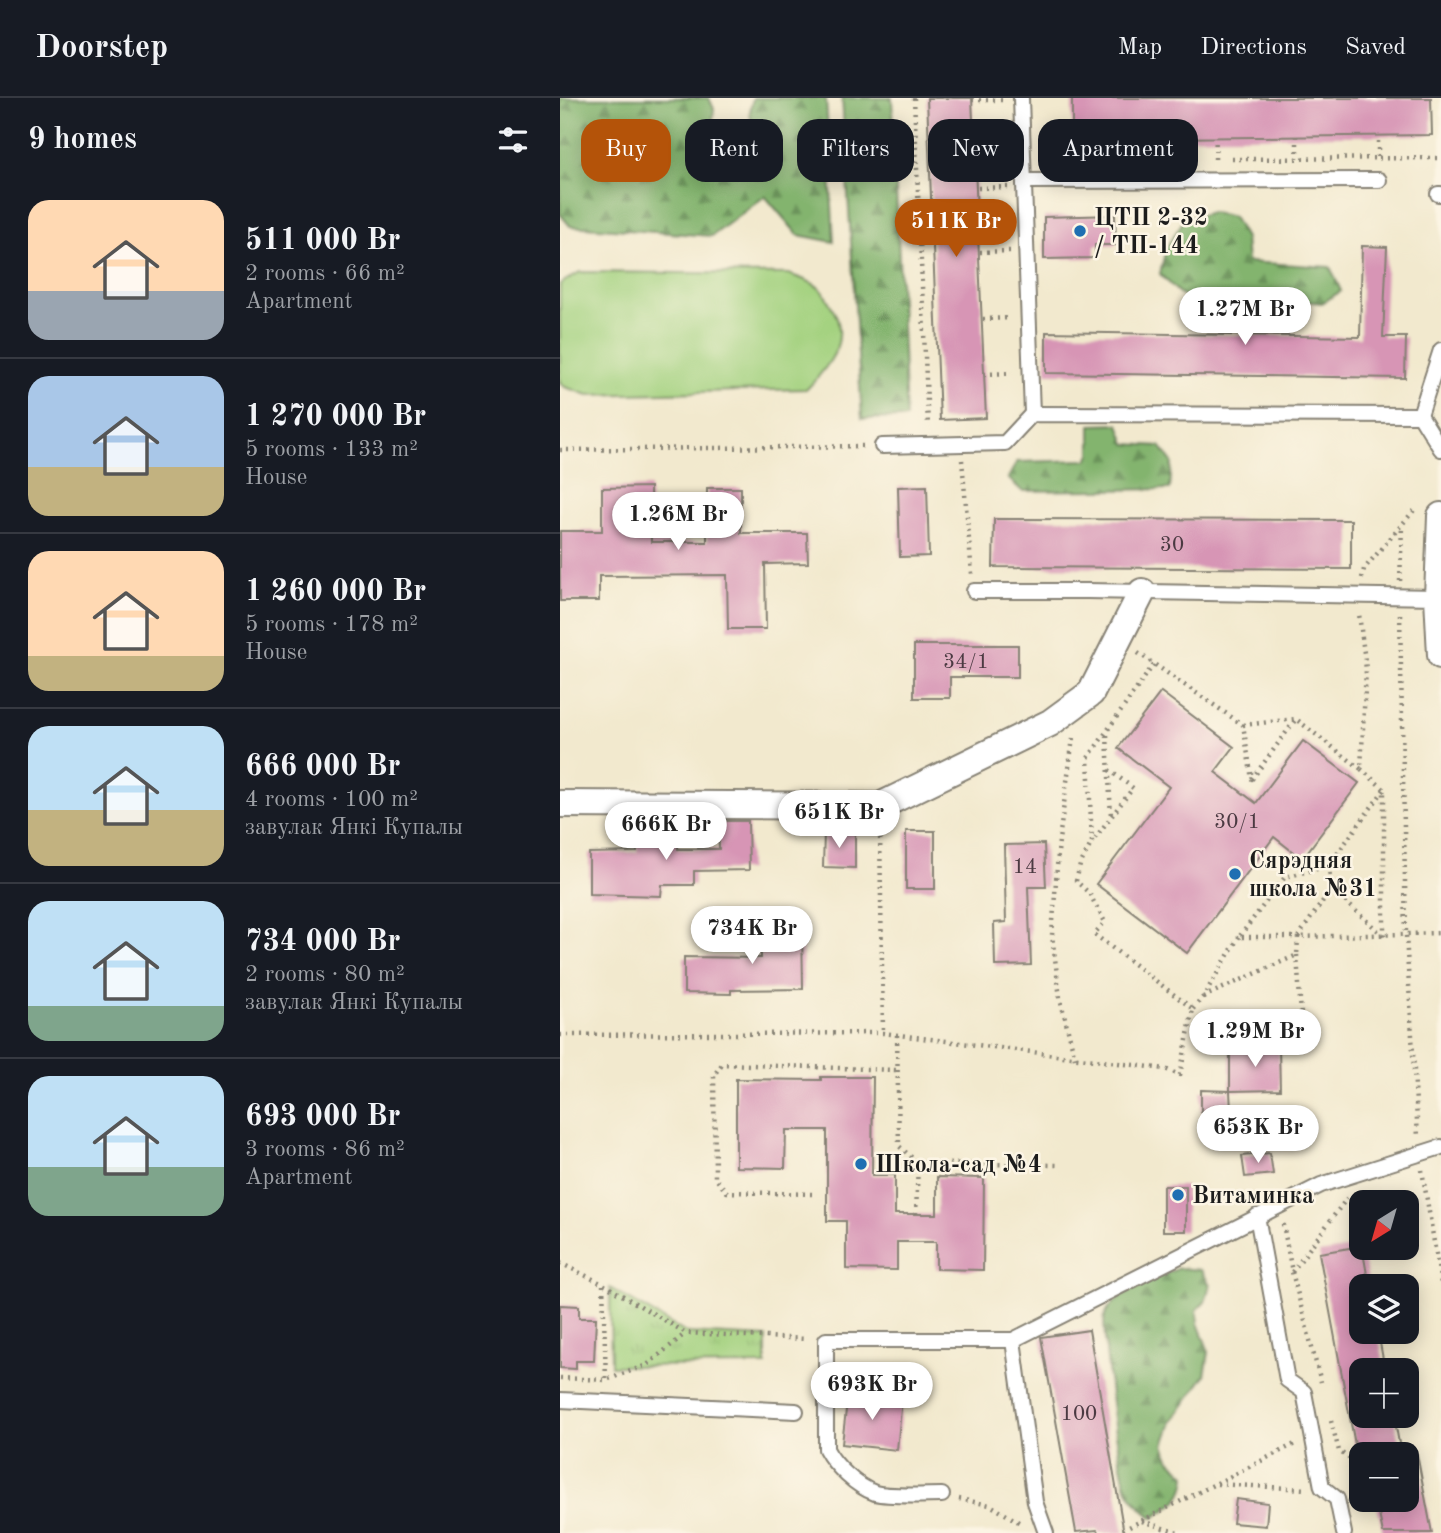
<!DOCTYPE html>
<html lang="en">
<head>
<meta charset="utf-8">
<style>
  :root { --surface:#171b24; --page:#242831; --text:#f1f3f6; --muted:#9ea1a6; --line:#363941; --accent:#b45309 }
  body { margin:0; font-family:"Old Standard TT",serif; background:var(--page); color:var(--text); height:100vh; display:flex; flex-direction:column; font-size:26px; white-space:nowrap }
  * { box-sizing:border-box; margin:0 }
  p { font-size:23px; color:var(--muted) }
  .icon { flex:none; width:38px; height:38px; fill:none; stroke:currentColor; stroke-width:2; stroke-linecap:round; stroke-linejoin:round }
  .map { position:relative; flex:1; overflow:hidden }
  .details { display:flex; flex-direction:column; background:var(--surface); width:560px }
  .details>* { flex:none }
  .guide { position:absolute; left:21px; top:21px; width:665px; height:63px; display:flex; gap:14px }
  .needle { width:46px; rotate:217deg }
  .tools { position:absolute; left:789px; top:1092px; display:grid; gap:14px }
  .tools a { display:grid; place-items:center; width:70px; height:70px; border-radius:14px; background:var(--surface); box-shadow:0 4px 18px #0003; font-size:35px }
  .price { position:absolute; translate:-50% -60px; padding:0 16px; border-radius:24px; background:#fff; color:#222; font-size:23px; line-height:46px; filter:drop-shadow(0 2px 4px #0008) }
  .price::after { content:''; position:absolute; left:50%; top:42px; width:21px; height:16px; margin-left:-10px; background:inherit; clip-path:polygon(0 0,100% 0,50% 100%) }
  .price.active { background:var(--accent); color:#fff }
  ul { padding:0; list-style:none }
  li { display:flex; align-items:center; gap:21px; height:175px; padding:0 28px }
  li+li { border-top:2px solid var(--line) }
  li span { display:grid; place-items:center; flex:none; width:196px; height:140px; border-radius:21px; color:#555 }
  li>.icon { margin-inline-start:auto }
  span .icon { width:84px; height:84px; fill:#fffc; stroke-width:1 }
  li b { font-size:30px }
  h2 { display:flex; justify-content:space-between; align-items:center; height:84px; padding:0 28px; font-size:30px }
  .tag { padding:0 24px; border-radius:21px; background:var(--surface); box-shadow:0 4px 18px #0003; font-size:24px; line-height:63px }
  .tag.active { background:var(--accent); color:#fff }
  header { display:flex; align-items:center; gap:42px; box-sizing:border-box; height:98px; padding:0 35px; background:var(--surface); border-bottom:2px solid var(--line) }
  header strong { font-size:33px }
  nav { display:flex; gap:38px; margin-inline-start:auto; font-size:24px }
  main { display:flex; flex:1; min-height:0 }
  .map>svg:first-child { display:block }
</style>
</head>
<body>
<header>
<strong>Doorstep</strong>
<nav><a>Map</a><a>Directions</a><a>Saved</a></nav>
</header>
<main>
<section class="details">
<h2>9 homes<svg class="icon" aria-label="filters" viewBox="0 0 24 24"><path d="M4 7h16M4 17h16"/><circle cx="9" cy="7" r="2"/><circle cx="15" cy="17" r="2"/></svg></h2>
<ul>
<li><span style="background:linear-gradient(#ffd9b3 65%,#9aa5b1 0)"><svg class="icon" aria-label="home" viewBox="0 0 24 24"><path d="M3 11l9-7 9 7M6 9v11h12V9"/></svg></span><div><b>511 000 Br</b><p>2 rooms · 66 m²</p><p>Apartment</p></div></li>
<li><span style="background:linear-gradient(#a9c7e8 65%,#c2b280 0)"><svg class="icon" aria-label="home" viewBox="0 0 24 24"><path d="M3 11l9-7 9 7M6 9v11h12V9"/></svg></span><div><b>1 270 000 Br</b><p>5 rooms · 133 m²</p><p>House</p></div></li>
<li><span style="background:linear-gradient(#ffd9b3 75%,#c2b280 0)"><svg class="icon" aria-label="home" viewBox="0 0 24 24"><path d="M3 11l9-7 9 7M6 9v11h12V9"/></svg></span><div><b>1 260 000 Br</b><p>5 rooms · 178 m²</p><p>House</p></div></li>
<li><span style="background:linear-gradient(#bfe0f5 60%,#c2b280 0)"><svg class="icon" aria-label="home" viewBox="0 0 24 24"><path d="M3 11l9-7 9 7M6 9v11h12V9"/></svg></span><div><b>666 000 Br</b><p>4 rooms · 100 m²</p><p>завулак Янкі Купалы</p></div></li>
<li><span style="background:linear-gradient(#bfe0f5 75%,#7fa58c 0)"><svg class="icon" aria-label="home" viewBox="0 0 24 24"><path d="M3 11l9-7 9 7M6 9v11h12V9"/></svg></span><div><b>734 000 Br</b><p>2 rooms · 80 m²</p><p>завулак Янкі Купалы</p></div></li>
<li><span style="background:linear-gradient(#bfe0f5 65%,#7fa58c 0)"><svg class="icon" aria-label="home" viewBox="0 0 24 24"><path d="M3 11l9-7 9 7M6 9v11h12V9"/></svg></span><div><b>693 000 Br</b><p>3 rooms · 86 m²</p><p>Apartment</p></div></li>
</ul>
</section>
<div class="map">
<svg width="881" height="1435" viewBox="0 0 881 1435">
  <defs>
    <pattern id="forest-firs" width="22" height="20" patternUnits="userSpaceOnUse" patternTransform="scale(1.75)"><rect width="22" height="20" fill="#83b46e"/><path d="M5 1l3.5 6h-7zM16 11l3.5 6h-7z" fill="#6a925a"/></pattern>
    <pattern id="park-tufts" width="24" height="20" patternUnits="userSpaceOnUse" patternTransform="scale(1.75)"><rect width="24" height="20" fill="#a4d280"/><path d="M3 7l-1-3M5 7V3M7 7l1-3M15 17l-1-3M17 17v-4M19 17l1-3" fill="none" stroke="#8db46e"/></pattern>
  </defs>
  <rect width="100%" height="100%" fill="#fcf5e5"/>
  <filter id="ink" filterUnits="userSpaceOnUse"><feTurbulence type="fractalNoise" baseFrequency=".0143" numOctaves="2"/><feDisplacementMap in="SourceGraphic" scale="14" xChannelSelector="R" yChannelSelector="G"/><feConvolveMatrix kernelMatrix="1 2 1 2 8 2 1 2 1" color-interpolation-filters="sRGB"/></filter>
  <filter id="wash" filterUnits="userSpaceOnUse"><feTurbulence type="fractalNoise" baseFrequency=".00686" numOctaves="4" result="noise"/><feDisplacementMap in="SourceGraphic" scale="28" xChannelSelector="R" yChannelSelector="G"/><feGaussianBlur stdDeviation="1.57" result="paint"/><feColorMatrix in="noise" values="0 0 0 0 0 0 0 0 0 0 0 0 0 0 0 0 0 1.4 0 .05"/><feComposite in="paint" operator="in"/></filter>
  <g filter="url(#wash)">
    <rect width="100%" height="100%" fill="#f2e9ce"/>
    <path fill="#a4d280" stroke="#60774e" stroke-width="2" d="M 20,174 L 229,176 C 238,180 253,183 259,190 C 263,193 266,199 269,204 C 292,239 273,264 247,291 L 28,297 L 5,289 L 0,285 L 0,186 Z"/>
    <g fill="url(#forest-firs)" stroke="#506845" stroke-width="2">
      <polygon points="0,0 149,0 154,11 151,39 181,66 196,54 190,14 193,0 266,0 274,144 238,137 205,98 152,138 10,128 0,116"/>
      <polygon points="282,0 332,0 346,320 302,321"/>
      <polygon points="651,114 673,119 685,140 687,164 770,169 781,193 762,205 714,200 647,204 621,197 600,176 606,150 624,122"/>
      <polygon points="559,326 566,346 600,348 612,364 610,391 462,393 448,380 457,364 527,362 531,356 531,327"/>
      <path d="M 619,1170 L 641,1172 L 650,1187 L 645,1204 L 637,1212 L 638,1225 L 649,1254 L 645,1277 L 612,1324 L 604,1347 L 610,1362 L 626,1377 C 625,1401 612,1408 593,1420 C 581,1411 572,1401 566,1388 C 560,1375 541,1230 545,1218 C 551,1195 599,1179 619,1170 Z"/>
    </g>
    <polygon fill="url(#park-tufts)" stroke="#60774e" stroke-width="2" points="50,1190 126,1235 206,1239 206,1267 51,1268"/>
    <g id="blocks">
      <g fill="#d795b5">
        <polygon points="367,0 412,0 426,320 380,322"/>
        <polygon points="512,0 871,0 872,37 512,41"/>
        <polygon points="555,117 556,147 535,147 535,160 484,161 484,119"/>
        <polygon points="802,148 827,149 823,239 846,239 845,280 486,275 486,234 800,239"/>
        <polygon points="367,388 369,458 340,459 338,389"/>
        <polygon points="90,389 91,444 147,444 147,390 181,390 181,435 247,435 248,465 205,466 206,531 168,531 167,477 39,478 39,503 0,503 0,433 42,433 42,390"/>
        <polygon points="434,421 791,422 791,471 433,469"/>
        <polygon points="354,547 458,547 458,579 390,579 390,600 354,600"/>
        <polygon points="601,594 674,649 655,674 696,705 743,643 799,685 742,761 714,739 627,855 536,786 609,689 558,650"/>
        <polygon points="158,723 188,723 189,772 134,773 134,787 102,787 101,798 29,796 29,755 77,754 77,734 118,735 118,751 159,751"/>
        <rect x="346" y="733" width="29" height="58"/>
        <polygon points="264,734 295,734 295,770 263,769"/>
        <polygon points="484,746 486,789 468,789 471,867 435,868 434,825 446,824 444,747"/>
        <polygon points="200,826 242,826 243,891 171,892 171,896 124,895 124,859 201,860"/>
        <polygon points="670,949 719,949 720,992 670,993"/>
        <polygon points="261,979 313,979 312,1077 335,1077 335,1116 377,1116 377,1079 424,1080 423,1172 376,1171 376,1144 337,1144 337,1172 286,1171 286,1123 267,1123 267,1032 226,1032 225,1070 176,1069 176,981 261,982"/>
        <polygon points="641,992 670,993 671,1013 641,1014"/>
        <polygon points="710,1055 713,1076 685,1079 682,1058"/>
        <rect x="603" y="1088" width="23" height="45"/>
        <polygon points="802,1148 809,1188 802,1188 802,1234 818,1234 825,1272 802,1272 802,1318 834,1318 841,1356 809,1356 808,1350 796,1352 759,1155"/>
        <polygon points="0,1207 19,1208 19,1220 36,1220 34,1263 16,1263 16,1271 0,1270"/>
        <polygon points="529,1232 564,1435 539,1435 537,1432 516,1434 481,1239"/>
        <polygon points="288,1295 342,1301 337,1352 282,1346"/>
        <polygon points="857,1356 872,1435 823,1435 816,1402 847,1402 847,1357"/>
        <polygon points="676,1401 708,1405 706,1428 673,1425"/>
      </g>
    </g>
  </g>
  <g filter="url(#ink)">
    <use href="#blocks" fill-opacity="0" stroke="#878275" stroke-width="2"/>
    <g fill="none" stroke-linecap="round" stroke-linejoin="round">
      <g stroke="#878275" stroke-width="18">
        <g id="lane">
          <polyline points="461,0 472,316"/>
          <polyline points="464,83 819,82"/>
          <polyline points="878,96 881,96"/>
          <polyline points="860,317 881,252"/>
          <polyline points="322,348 445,345 472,316 860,317 881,351"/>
          <polyline points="414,493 527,493 878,499"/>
          <polyline points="697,1118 727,1282 744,1294 762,1389 777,1401 784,1435"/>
          <polyline points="453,1242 475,1404 486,1435"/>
          <polyline points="0,1302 236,1313"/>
          <path d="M 382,1397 C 365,1397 330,1399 315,1395 C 296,1388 275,1368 266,1351 L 266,1242 L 453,1242 L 761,1087 L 881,1049"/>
        </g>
      </g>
      <g stroke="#878275" stroke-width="30">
        <g id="street">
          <polyline points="881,418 878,499 881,557"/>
          <polyline points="0,706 320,708 490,625 531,595 582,494"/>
        </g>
      </g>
      <g stroke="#878275" stroke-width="4.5" stroke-dasharray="2 5" stroke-linecap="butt">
        <polyline points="354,0 368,328"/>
        <polyline points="412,2 443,2"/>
        <polyline points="737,38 737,60"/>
        <polyline points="567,41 568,61"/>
        <polyline points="818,59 818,37"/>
        <polyline points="655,61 656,39"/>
        <polyline points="672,61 881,60"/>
        <polyline points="418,90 448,89"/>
        <polyline points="420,154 451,153"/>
        <polyline points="423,221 450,220"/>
        <polyline points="424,276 452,275"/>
        <polyline points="0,352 304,348"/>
        <polyline points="402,362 412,476"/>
        <polyline points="802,480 804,471 856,410"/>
        <polyline points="840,483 842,428"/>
        <polyline points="840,516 846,837 858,1039"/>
        <polyline points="578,555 683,627 692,681 736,621"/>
        <polyline points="683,627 736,621 801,671 806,571 799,516"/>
        <polyline points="547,637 551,719"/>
        <polyline points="513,640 499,742 492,837 500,900 515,960"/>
        <polyline points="801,671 824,691 824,838"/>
        <polyline points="549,672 573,690 532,744 528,660 594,566"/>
        <polyline points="320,733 323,935"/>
        <polyline points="769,767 824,692"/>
        <polyline points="771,791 738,839 881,835"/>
        <polyline points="737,857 743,946"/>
        <polyline points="643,899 737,857 738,839 679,839 725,779 769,768 771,791 824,838"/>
        <polyline points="633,911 643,899 679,839"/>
        <polyline points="0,937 323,935 605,971 620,977 633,911 534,836 545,824 529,795 516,783 520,767 532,744"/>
        <polyline points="337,937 339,1048 358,1065 498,1067"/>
        <polyline points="862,1072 881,1186"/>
        <polyline points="252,1096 167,1094 155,1080 154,977 162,966 336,972"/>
        <polyline points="356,1116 358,1065"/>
        <polyline points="723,1126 732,1174 761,1284"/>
        <polyline points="0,1165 43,1186 126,1235 247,1241"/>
        <polyline points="732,1174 787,1100"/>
        <polyline points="43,1187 46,1282"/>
        <polyline points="0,1280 46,1282 87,1267 126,1235"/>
        <polyline points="771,1323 779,1353 790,1361 798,1398"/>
        <polyline points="657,1386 746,1391"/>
        <polyline points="399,1401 430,1407 462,1426"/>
        <polyline points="582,1423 618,1435"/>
        <polyline points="563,1432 737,1345"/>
      </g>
      <use href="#lane" stroke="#fff" stroke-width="14"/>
      <use href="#street" stroke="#fff" stroke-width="26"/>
    </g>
  </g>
  <g fill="#1f6fb2" stroke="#fcf5e5" stroke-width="2.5">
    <circle cx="520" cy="133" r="7"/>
    <circle cx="675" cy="776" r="7"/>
    <circle cx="301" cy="1066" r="7"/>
    <circle cx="618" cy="1097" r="7"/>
  </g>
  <g text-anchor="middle" stroke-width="5" stroke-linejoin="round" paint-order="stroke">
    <g font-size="21" fill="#4b3a42">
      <text x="612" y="453">30</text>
      <text x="406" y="570">34/1</text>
      <text x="677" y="730">30/1</text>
      <text x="465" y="775">14</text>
      <text x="519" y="1322">100</text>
    </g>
    <g font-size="24" font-weight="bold" fill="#1c1c1c" stroke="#fcf5e5" text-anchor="start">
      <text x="534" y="127">ЦТП 2-32<tspan x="534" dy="28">/ ТП-144</tspan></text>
      <text x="689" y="770">Сярэдняя<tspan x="689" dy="28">школа №31</tspan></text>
      <text x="315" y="1074">Школа-сад №4</text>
      <text x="632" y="1105">Витаминка</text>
    </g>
  </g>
</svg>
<div class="tools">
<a><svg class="needle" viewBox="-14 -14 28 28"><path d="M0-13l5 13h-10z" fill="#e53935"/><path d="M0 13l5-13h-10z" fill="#9ea1a6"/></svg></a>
<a><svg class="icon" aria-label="layers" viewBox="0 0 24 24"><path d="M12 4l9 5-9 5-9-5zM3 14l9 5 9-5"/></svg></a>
<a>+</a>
<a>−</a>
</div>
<b class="price active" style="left:396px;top:161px">511K Br</b>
<b class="price" style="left:685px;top:249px">1.27M Br</b>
<b class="price" style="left:118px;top:454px">1.26M Br</b>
<b class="price" style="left:279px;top:752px">651K Br</b>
<b class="price" style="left:106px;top:764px">666K Br</b>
<b class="price" style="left:192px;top:868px">734K Br</b>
<b class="price" style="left:695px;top:971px">1.29M Br</b>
<b class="price" style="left:698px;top:1067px">653K Br</b>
<b class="price" style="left:312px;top:1324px">693K Br</b>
<div class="guide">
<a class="tag active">Buy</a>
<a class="tag">Rent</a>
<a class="tag">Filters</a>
<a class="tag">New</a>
<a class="tag">Apartment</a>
</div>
</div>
</main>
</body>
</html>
